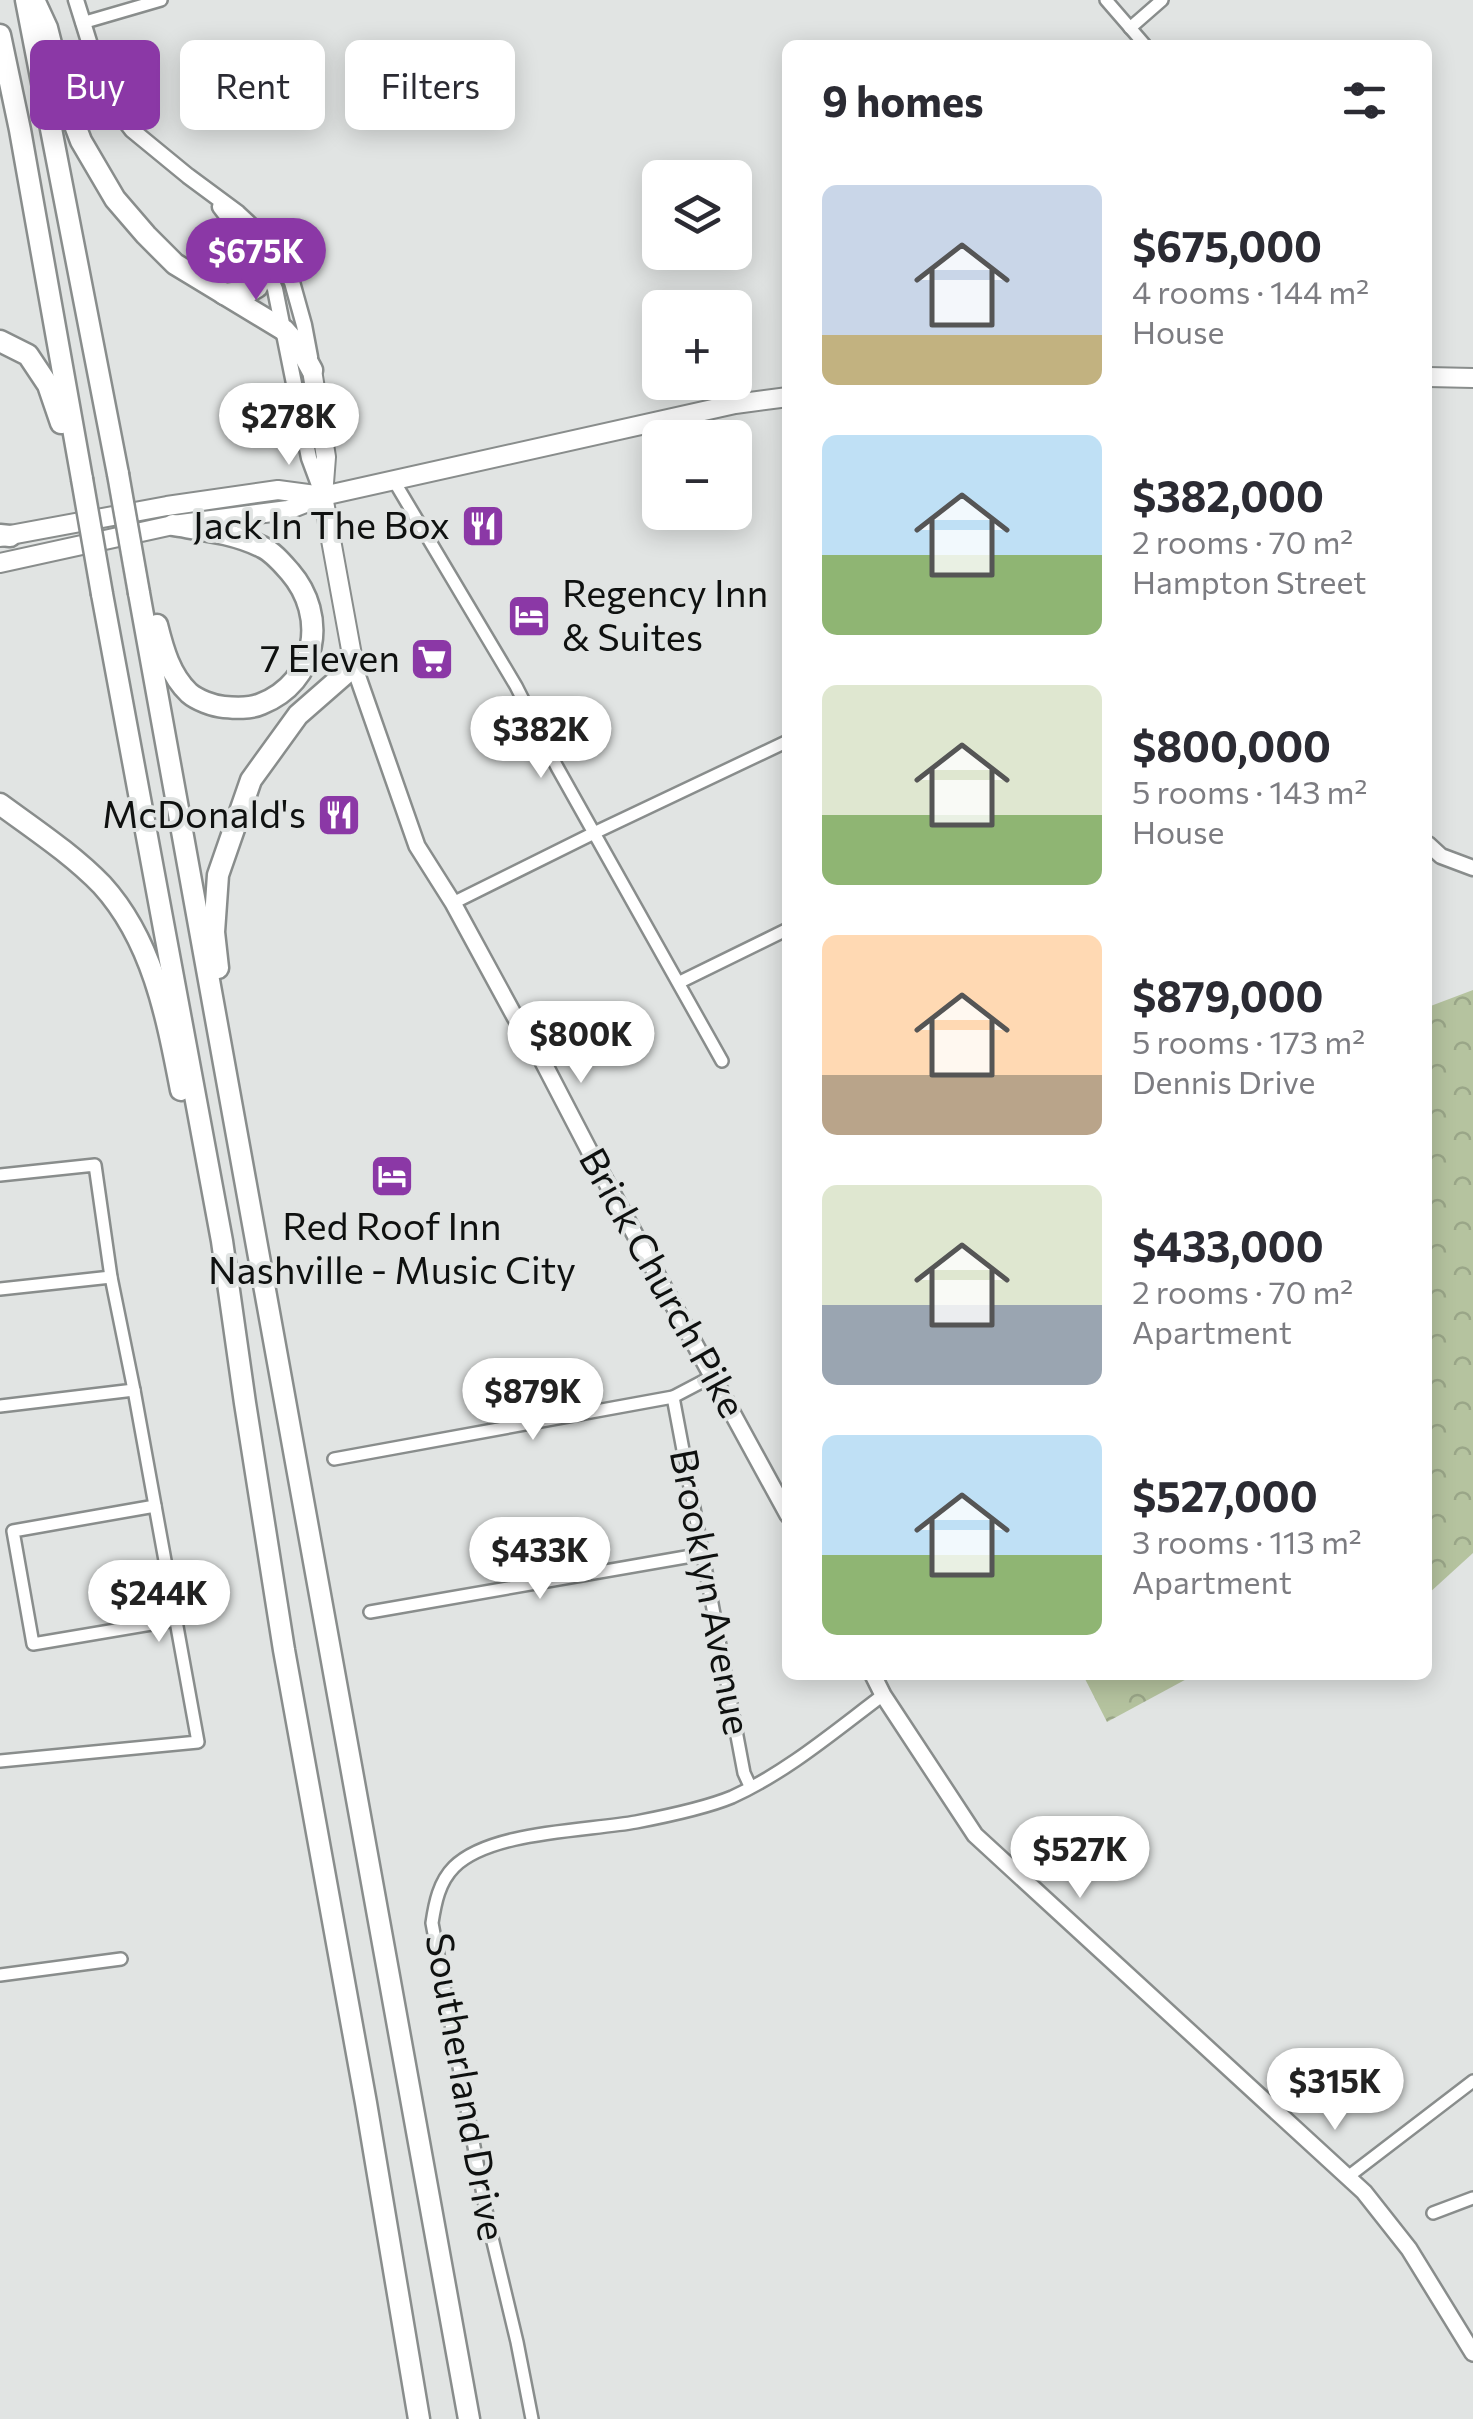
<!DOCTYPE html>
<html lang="en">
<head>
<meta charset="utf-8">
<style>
  :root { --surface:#fff; --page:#f2f2f3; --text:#2b2b33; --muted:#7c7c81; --accent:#8b38a6 }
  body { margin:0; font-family:Commissioner,sans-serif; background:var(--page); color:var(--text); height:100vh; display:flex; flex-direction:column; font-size:38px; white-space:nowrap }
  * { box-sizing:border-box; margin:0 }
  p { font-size:32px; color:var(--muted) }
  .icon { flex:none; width:55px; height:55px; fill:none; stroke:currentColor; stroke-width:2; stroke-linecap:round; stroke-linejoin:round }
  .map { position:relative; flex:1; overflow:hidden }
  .sheet { position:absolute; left:782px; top:40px; width:650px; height:1640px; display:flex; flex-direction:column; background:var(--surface); border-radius:15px; box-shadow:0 5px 25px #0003 }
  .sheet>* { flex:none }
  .top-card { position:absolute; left:30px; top:40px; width:602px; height:90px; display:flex; gap:20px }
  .tools { position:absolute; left:642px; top:160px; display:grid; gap:20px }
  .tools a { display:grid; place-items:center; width:110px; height:110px; border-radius:15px; background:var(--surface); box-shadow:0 5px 25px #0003; font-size:50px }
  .price { position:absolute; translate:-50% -85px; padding:0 22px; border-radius:35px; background:#fff; color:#222; font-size:32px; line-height:65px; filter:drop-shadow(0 2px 5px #0008) }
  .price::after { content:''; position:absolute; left:50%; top:60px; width:30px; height:22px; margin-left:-15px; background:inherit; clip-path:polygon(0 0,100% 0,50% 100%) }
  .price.selected { background:var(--accent); color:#fff }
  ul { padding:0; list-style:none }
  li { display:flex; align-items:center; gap:30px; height:250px; padding:0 40px }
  li span { display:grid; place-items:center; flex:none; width:280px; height:200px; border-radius:15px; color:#555 }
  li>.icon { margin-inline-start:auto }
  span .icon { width:120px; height:120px; fill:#fffc; stroke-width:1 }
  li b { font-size:42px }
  h2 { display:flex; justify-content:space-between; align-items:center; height:120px; padding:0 40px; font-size:42px }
  .pill { padding:0 35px; border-radius:15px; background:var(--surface); box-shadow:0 5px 25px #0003; font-size:35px; line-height:90px }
  .pill.selected { background:var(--accent); color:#fff }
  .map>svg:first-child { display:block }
</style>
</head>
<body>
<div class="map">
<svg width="1473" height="2419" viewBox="0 0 1473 2419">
  <defs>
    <pattern id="forest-crowns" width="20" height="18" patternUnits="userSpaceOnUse" patternTransform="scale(2.5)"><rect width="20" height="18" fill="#b5c39f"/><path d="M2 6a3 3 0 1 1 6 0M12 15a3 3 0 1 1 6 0" fill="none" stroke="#9aa688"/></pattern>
  </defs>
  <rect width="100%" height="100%" fill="#e1e4e3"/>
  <g fill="url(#forest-crowns)">
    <polygon points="1473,990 1473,1553 1428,1594 1428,1007"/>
    <polygon points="1083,1675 1194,1675 1107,1722"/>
  </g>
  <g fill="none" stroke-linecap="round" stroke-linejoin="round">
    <g stroke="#898d8c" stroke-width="16">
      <g id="minor">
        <polyline points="1106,0 1145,45"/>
        <polyline points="82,23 161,0"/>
        <polyline points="1130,28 1162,0"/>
        <polyline points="394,481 516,686 557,767 722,1061"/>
        <polyline points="453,903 594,833 788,741"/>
        <polyline points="680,982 788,929"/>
        <polyline points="0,1175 95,1165 111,1277 134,1390 0,1406"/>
        <polyline points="0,1289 111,1277"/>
        <polyline points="673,1397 744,1773 750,1786"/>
        <polyline points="334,1459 673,1397 713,1376"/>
        <polyline points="155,1506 13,1531 33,1644 175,1620"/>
        <polyline points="370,1612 703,1554"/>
        <polyline points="0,1761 198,1742 134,1390"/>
        <polyline points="0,1975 121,1959"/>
        <polyline points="1349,2176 1473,2081"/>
        <polyline points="1433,2213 1473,2198"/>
        <path d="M 532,2419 L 517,2342 L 488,2221 L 432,1923 C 435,1903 439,1882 454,1867 C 490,1831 586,1831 636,1822 C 662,1817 708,1807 732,1797 C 787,1772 835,1731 883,1695"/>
      </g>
    </g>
    <g stroke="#898d8c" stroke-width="19">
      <g id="tertiary">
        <polyline points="76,0 106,96 132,130 188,176 238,213 271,244 292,282 304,325 310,357"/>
        <polyline points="220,207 264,264 275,289 309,458 322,493"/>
        <polyline points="1428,844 1441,856 1473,868"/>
      </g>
    </g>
    <g stroke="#898d8c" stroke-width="20">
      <g id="secondary">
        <polyline points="354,666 417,846 453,903 515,1017 541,1058 592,1156 788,1515"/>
        <polyline points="873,1675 883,1695 975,1835 1364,2192 1409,2249 1473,2353"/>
      </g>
    </g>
    <g stroke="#898d8c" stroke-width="22">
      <g id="primary">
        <polyline points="312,370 326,457 323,496 354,666"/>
        <polyline points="1428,377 1473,378"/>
        <polyline points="0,537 167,506 278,490 323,496"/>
        <polyline points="0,563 173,525 288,510 323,496 735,404 788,397"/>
      </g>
    </g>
    <g stroke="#898d8c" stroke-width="25">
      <g id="motorway">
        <polyline points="26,0 118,474"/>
        <polyline points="35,2 47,28 65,99 81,141 115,199 146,235 175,264 284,330 300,348 312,370"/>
        <polyline points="0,35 20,130 82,479"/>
        <polyline points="224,294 250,291 257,287 264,264"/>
        <polyline points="0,341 28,355 48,385 61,423"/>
        <polyline points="0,535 10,536"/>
        <polyline points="139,593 469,2419"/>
        <polyline points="102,594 222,1241 245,1403 284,1650 366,2103 419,2419"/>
        <path d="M 157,625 C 163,649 170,675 189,693 C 197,700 213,706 224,707 C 236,708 250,709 261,704 C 317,682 328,616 290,572 C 282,563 273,552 262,547 C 234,533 203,530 173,525"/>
        <path d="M 0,804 C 34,829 72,854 102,885 C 153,941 167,1018 181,1090"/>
        <polyline points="218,968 214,932 218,875 251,780 298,715 354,666"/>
      </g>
    </g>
    <use href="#minor" stroke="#fff" stroke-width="11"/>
    <use href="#tertiary" stroke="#fff" stroke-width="14"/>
    <use href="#secondary" stroke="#fff" stroke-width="15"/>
    <use href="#primary" stroke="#fff" stroke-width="18"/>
    <use href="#motorway" stroke="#fff" stroke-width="20"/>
    <g stroke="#898d8c" stroke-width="25" stroke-linecap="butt">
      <g id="motorway-bridge">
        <polyline points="118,474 139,593"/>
        <polyline points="82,479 102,594"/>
      </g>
    </g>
    <use href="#motorway-bridge" stroke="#fff" stroke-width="20"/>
  </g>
  <defs>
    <g id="restaurant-square" transform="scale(2.25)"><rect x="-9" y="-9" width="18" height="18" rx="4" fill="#8b38a6" stroke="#e1e4e3"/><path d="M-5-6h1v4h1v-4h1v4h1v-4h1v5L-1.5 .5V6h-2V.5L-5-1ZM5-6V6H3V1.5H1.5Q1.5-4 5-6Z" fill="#fff"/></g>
    <g id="hotel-square" transform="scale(2.25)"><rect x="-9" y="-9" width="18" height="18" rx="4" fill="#8b38a6" stroke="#e1e4e3"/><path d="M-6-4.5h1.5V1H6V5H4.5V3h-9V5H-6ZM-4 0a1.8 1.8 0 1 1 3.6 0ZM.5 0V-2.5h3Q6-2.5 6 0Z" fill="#fff"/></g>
    <g id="supermarket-square" transform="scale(2.25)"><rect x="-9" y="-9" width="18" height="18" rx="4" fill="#8b38a6" stroke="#e1e4e3"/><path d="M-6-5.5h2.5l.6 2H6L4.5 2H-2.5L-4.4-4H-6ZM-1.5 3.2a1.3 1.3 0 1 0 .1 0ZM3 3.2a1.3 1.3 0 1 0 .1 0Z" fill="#fff"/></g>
  </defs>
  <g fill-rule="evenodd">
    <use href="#restaurant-square" x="483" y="526"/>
    <use href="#hotel-square" x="529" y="616"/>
    <use href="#supermarket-square" x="432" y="659"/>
    <use href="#restaurant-square" x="339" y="815"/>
    <use href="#hotel-square" x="392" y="1176"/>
  </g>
  <g text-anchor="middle" stroke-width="8" stroke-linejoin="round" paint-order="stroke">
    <g font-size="38" fill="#0f1110" stroke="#e1e4e3" text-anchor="end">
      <text x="450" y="539">Jack In The Box</text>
      <text x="562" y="607" text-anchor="start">Regency Inn<tspan x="562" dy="44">&amp; Suites</tspan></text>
      <text x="400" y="672">7 Eleven</text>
      <text x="306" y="828">McDonald's</text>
      <text x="392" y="1240" text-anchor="middle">Red Roof Inn<tspan x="392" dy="44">Nashville - Music City</tspan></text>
    </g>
    <g font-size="38" fill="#0f1110" stroke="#e1e4e3">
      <text transform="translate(662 1283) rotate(61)" y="13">Brick Church Pike</text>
      <text transform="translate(710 1592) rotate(79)" y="13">Brooklyn Avenue</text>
      <text transform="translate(465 2087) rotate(80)" y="13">Southerland Drive</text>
    </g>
  </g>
</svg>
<div class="tools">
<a><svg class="icon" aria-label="layers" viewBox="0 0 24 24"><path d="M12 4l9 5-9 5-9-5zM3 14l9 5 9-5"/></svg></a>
<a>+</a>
<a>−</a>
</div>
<b class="price selected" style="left:256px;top:303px">$675K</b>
<b class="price" style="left:289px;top:468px">$278K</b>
<b class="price" style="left:541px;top:781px">$382K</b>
<b class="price" style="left:581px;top:1086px">$800K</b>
<b class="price" style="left:533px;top:1443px">$879K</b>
<b class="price" style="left:540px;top:1602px">$433K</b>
<b class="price" style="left:159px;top:1645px">$244K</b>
<b class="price" style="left:1080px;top:1901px">$527K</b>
<b class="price" style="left:1335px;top:2133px">$315K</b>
<div class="top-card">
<a class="pill selected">Buy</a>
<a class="pill">Rent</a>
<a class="pill">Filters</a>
</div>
<section class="sheet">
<h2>9 homes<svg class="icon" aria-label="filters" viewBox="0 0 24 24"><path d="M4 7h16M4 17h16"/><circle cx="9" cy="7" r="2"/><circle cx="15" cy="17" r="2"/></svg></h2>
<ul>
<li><span style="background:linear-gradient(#c9d6e8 75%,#c2b280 0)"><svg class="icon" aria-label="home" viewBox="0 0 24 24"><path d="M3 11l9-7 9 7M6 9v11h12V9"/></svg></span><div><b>$675,000</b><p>4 rooms · 144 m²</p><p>House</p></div></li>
<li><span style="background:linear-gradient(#bfe0f5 60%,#8fb573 0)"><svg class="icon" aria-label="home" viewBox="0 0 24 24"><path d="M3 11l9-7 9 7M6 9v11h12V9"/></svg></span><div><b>$382,000</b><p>2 rooms · 70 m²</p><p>Hampton Street</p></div></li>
<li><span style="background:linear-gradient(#dfe7d0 65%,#8fb573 0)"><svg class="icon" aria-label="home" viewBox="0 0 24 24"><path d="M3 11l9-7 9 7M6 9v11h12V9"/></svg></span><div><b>$800,000</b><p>5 rooms · 143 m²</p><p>House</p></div></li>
<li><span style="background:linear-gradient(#ffd9b3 70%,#b9a48a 0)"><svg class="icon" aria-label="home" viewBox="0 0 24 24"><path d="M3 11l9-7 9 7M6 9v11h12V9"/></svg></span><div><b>$879,000</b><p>5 rooms · 173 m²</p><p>Dennis Drive</p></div></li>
<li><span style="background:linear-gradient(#dfe7d0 60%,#9aa5b1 0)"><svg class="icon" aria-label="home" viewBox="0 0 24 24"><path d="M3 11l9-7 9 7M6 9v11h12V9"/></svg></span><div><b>$433,000</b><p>2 rooms · 70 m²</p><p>Apartment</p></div></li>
<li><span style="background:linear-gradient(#bfe0f5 60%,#8fb573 0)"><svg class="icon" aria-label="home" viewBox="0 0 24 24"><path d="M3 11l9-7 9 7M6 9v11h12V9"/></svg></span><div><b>$527,000</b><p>3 rooms · 113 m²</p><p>Apartment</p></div></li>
</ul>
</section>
</div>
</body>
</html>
